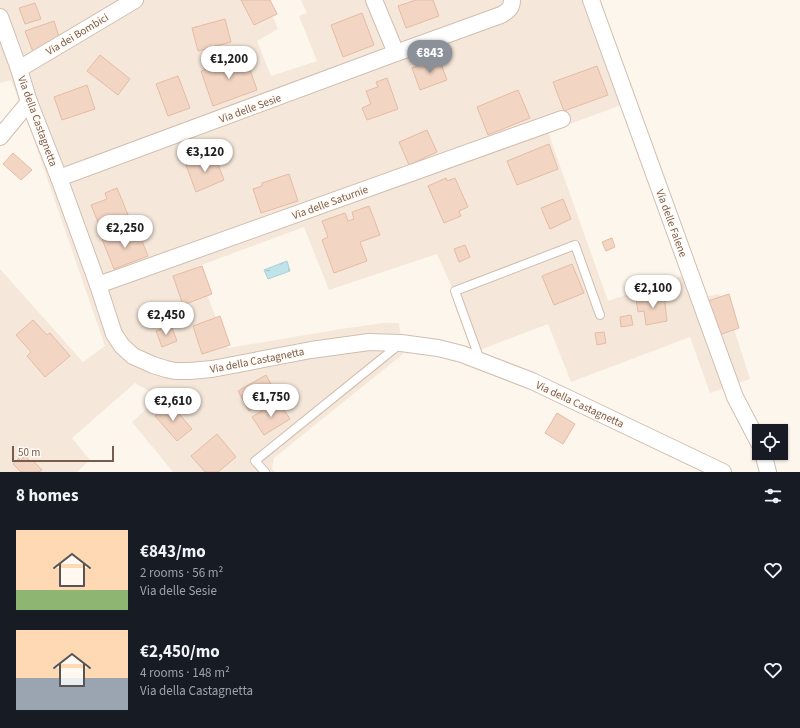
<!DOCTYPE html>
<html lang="en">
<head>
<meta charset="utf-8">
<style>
  :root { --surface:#171b24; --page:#242831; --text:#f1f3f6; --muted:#9ea1a6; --accent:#8c9099 }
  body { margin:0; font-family:"Source Sans 3",sans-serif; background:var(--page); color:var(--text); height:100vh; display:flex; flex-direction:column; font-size:15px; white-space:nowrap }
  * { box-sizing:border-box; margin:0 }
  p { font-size:13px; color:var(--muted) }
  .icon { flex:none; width:22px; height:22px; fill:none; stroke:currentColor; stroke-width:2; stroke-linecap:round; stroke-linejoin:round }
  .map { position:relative; height:472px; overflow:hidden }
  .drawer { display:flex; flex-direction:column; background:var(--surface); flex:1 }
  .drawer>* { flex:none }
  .buttons { position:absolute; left:752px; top:424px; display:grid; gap:8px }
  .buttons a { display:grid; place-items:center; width:36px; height:36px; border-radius:0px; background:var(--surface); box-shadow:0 1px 3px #0004; font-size:20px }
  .scale { position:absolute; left:12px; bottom:10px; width:102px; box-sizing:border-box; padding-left:4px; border:2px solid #7a5c4d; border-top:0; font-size:11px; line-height:14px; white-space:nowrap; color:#7a5c4d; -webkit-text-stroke:3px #fffaf3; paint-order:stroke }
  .price { position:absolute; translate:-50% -34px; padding:0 9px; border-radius:14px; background:#fff; color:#222; font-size:13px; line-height:26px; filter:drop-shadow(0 1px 2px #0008) }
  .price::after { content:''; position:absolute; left:50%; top:24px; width:12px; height:9px; margin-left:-6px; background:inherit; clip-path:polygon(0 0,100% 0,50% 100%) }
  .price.active { background:var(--accent); color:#fff }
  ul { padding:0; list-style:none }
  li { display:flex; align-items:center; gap:12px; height:100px; padding:0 16px }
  li span { display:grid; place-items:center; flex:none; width:112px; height:80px; border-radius:0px; color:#555 }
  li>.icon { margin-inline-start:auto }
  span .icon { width:48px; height:48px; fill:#fffc; stroke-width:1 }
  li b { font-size:17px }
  h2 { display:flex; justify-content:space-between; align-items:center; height:48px; padding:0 16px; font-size:17px }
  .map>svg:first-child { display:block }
</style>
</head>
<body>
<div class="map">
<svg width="800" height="472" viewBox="0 0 800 472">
  <defs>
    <pattern id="water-ripples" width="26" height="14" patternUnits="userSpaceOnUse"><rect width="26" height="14" fill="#bfe3e8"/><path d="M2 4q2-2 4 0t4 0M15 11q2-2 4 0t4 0" fill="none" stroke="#a0bbbe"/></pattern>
  </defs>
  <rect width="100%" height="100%" fill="#fdf6ec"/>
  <polygon fill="#f5e8da" points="0,0 266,0 278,29 257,41 271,76 317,61 299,16 307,13 301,0 592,0 627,103 548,132 608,301 684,275 694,299 719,294 734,329 750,379 710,393 690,337 571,382 548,324 480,350 437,254 329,290 304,227 196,267 228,348 341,329 383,323 399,323 403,354 274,458 272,469 275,472 173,472 132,422 159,397 135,383 72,438 90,460 77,472 0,472 0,269 83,362 105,346 34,140 11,80 0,83"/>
  <polygon fill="url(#water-ripples)" stroke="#a5d3da" points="287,261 290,271 268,279 264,270"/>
  <g fill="#f3d5c3" stroke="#e6bba3">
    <polygon points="241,0 270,0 277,14 254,25"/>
    <polygon points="416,0 433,0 439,16 406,28 398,6"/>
    <polygon points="35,3 41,19 25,24 19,8"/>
    <polygon points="362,13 374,45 343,57 331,25"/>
    <polygon points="225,19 231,42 198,51 192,28"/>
    <polygon points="54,21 61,43 33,52 25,31"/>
    <polygon points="100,55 130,79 118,95 87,71"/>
    <polygon points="245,55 257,90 213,106 201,71"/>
    <polygon points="439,58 447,80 420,90 412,68"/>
    <polygon points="597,66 608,95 564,111 553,82"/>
    <polygon points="178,76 190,108 168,116 156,84"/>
    <polygon points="387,78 398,109 367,120 362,108 371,104 366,91 378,87 376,82"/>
    <polygon points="87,85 95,109 62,120 54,97"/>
    <polygon points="518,90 530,118 488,135 477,107"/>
    <polygon points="427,130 437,152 409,165 399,142"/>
    <polygon points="549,144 558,169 517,185 507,161"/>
    <polygon points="13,153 32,170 21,180 3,164"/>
    <polygon points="214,154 224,180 196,192 186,165"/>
    <polygon points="289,174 298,201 261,213 253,189 262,186 262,183"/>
    <polygon points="446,178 447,181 455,178 468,207 459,211 461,216 444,223 428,186"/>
    <polygon points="117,188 131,222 117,227 115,221 100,227 91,205 107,199 105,193"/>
    <polygon points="563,199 571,219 550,229 541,208"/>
    <polygon points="369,206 380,235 360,242 367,261 334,273 322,240 328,237 322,221 345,213 348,221 354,219 352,212"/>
    <polygon points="121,231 124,237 138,231 148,256 114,269 102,239"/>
    <polygon points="612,238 615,247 606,251 602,242"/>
    <polygon points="465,245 470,257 459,262 454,249"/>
    <polygon points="572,264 584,293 554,305 542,276"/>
    <polygon points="202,266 212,294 183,305 173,276"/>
    <polygon points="729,294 739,328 719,335 708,301"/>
    <polygon points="664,295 667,321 646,325 644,311 638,312 636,299"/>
    <polygon points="631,315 633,325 621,327 620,317"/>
    <polygon points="220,316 230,345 202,354 193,326"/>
    <polygon points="33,320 47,335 50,333 70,356 45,377 27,356 31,352 16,335"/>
    <polygon points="171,325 177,341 162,347 156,331"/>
    <polygon points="604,332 606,343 597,345 595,333"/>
    <polygon points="266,375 277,395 249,411 238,391"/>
    <polygon points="278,401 290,419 264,435 252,417"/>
    <polygon points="170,403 192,429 177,441 155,416"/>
    <polygon points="557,413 575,424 563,444 545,433"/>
    <polygon points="217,434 236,457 218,472 205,472 191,456"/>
    <polygon points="25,456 31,462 33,461 42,470 39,472 21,472 13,464 19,458 20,461"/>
  </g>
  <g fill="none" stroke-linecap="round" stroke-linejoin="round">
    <g stroke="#d1beb0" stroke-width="10">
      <g id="lane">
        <polyline points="480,360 455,291 575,245 600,315"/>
        <polyline points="265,472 255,461 400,344"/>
      </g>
    </g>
    <g stroke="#d1beb0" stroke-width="18">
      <g id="street">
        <polyline points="374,0 396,53"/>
        <polyline points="591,0 735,397 759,443"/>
        <polyline points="0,17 19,69 29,102 59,178 98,285 114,334 122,346 133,356 153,365 166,369 175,371 190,371 212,369 311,350 369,342 401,343 438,348 462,354 532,381 723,472"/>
        <polyline points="19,69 135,0"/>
        <polyline points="0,137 29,102"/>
        <path d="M 59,178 L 396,53 L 501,15 C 508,11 512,8 512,0"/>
        <polyline points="98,285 562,119"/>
        <polyline points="763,453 768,472"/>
      </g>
    </g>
    <use href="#lane" stroke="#fff" stroke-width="8"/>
    <use href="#street" stroke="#fff" stroke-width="16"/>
  </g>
  <g text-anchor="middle" stroke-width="3" stroke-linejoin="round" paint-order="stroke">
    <g font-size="11" fill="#7a5c4d" stroke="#fffaf3">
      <text transform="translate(77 34) rotate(-31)" y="4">Via dei Bombici</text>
      <text transform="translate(250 108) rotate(-20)" y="4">Via delle Sesie</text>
      <text transform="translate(38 121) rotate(70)" y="4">Via della Castagnetta</text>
      <text transform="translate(330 202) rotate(-20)" y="4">Via delle Saturnie</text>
      <text transform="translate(672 223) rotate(70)" y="4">Via delle Falene</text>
      <text transform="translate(257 360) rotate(-11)" y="4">Via della Castagnetta</text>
      <text transform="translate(580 404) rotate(25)" y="4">Via della Castagnetta</text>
    </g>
  </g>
</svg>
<div class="buttons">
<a><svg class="icon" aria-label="locate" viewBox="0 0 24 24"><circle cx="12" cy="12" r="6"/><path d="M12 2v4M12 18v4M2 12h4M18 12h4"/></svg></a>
</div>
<div class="scale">50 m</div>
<b class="price active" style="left:430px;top:74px">€843</b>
<b class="price" style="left:229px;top:80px">€1,200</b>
<b class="price" style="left:205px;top:173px">€3,120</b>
<b class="price" style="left:125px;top:249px">€2,250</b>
<b class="price" style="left:653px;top:309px">€2,100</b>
<b class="price" style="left:166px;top:336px">€2,450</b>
<b class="price" style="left:271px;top:418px">€1,750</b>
<b class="price" style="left:173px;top:422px">€2,610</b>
</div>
<section class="drawer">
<h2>8 homes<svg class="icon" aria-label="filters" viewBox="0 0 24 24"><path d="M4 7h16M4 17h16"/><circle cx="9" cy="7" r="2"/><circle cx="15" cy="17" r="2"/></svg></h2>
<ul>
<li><span style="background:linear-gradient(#ffd9b3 75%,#8fb573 0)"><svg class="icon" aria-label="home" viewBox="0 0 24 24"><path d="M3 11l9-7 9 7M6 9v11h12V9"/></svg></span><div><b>€843/mo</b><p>2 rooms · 56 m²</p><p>Via delle Sesie</p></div><svg class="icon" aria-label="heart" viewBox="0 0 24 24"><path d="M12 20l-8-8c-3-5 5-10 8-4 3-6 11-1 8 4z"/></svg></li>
<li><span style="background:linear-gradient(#ffd9b3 60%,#9aa5b1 0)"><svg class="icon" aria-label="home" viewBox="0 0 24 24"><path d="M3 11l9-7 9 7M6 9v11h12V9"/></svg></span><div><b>€2,450/mo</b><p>4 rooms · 148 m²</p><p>Via della Castagnetta</p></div><svg class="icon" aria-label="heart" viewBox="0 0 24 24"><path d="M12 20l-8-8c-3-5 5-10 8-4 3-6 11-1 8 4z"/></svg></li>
</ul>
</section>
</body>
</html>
